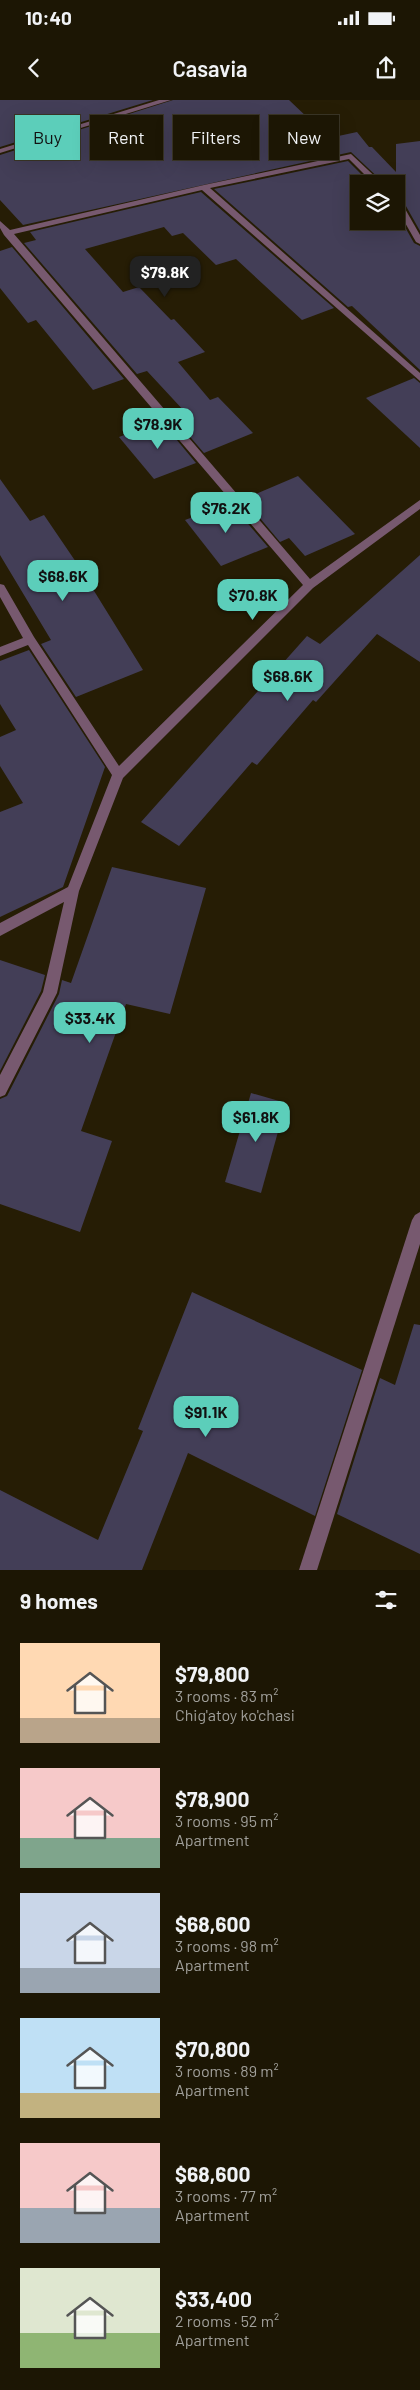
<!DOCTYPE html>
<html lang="en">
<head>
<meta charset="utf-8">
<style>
  :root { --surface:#1c1604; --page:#292313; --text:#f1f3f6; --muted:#a09f9a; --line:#3a3526; --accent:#5cceba }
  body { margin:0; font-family:Barlow,sans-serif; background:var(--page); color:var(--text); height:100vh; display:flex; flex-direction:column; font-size:19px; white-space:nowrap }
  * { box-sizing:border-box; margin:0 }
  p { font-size:16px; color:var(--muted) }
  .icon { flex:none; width:28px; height:28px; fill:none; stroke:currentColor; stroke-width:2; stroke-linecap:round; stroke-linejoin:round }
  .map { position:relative; height:1470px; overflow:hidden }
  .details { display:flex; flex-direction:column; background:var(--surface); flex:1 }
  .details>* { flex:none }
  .top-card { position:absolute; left:15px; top:15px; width:390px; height:45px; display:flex; gap:10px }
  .tools { position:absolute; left:350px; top:75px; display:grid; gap:10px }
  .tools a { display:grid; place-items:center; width:55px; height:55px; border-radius:0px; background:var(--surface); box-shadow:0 5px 20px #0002,0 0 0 1px var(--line); font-size:25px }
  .price { position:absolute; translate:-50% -42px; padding:0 11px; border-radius:10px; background:var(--accent); color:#111; font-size:16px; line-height:32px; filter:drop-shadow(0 1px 2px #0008) }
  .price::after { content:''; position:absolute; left:50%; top:30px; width:15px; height:11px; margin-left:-8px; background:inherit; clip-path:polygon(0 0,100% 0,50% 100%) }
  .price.active { background:#222; color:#fff }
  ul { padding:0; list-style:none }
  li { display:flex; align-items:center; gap:15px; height:125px; padding:0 20px }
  li span { display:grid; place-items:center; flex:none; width:140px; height:100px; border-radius:0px; color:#555 }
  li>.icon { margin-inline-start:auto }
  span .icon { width:60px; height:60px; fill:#fffc; stroke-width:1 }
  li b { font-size:21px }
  h2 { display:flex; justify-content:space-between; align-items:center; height:60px; padding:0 20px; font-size:21px }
  .pill { padding:0 18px; border-radius:0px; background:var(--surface); box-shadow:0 5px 20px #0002,0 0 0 1px var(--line); font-size:18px; line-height:45px }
  .pill.active { background:var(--accent); color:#111 }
  .status { display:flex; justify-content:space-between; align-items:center; height:35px; padding:0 25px; background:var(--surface); direction:ltr }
  .status svg { height:14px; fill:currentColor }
  header { display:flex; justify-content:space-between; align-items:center; height:65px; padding:0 20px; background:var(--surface); font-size:22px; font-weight:600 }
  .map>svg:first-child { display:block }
</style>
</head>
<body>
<div class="status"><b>10:40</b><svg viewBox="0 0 49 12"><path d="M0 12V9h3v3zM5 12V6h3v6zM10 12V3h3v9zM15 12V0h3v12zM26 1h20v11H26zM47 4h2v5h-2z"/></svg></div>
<header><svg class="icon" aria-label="back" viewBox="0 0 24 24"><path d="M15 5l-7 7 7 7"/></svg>Casavia<svg class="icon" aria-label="share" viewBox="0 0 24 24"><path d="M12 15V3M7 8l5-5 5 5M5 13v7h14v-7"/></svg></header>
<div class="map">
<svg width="420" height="1470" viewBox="0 0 420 1470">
  <rect width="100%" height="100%" fill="#261d05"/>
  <g fill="#433e57">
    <polygon points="0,0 153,0 0,47"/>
    <polygon points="173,0 289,0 329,38 357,32 369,47 372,47 396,72 396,44 420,41 420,131 402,99 396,96 396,84 385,84 351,52 23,125 0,100 0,55"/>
    <polygon points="348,61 371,84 359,84 359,121 396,121 396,111 414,143 420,146 420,270 352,206 348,207 214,89"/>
    <polygon points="201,92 334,208 302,220 236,159 216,165 183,133 172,136 164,127 85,149 123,192 139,187 171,220 174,219 205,252 178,262 210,300 218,297 253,333 204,353 173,317 185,312 147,271 137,274 24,143 36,140 30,132"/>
    <polygon points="12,147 124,279 93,290 36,220 28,223 0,188 0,151"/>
    <polygon points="414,278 420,283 420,348 366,298"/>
    <polygon points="161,321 196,363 154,379 119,337"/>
    <polygon points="298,376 355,434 305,456 289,438 280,442 244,399"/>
    <polygon points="0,379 30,421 44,415 78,465 143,570 76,597 41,544 51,540 0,455"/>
    <polygon points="230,403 268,447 221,466 185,420"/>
    <polygon points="420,455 420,562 377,534 316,602 313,600 257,665 252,662 179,746 141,722 307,536 320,544"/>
    <polygon points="29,550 105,667 63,787 0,817 0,712 23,703 0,666 0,637 16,630 0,604 0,561"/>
    <polygon points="112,767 206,788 170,914 126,904 81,1031 112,1041 80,1132 0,1104 0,999 7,996 59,894 62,880 71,883"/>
    <polygon points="0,860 45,875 41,891 0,971"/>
    <polygon points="251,993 286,1003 261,1093 225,1082"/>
    <polygon points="192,1192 362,1270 315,1416 188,1353 142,1470 0,1470 0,1390 98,1440 143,1331 138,1329"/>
    <polygon points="414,1224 420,1225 420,1454 337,1414 380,1278 395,1285"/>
  </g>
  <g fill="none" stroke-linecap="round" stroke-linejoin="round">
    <g fill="#77596f" fill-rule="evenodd">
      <polygon points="159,0 171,0 0,53 0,49"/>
      <polygon points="351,54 383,84 374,84 349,59 210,88 420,273 420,281 202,90 14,134 310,479 420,400 420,409 313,488 123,678 79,791 57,893 5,995 0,997 0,975 43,892 64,802 0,836 0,823 68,787 112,675 28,545 0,556 0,547 23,538 0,497 0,484 4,485 34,537 119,666 303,485 4,135 0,128 0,121 10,130 204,85"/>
      <polygon points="396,98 400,100 420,135 420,144 416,142 396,107"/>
      <polygon points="420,1112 420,1144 317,1470 299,1470 412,1120 415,1115"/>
    </g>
  </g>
</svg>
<div class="tools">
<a><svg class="icon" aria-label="layers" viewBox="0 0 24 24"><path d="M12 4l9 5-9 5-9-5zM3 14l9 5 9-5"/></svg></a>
</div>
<b class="price active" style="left:165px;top:198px">$79.8K</b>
<b class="price" style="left:158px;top:350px">$78.9K</b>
<b class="price" style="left:226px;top:434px">$76.2K</b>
<b class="price" style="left:63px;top:502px">$68.6K</b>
<b class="price" style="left:253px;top:521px">$70.8K</b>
<b class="price" style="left:288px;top:602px">$68.6K</b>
<b class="price" style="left:90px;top:944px">$33.4K</b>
<b class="price" style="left:256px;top:1043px">$61.8K</b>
<b class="price" style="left:206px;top:1338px">$91.1K</b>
<div class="top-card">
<a class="pill active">Buy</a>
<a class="pill">Rent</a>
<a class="pill">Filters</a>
<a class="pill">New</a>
</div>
</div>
<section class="details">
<h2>9 homes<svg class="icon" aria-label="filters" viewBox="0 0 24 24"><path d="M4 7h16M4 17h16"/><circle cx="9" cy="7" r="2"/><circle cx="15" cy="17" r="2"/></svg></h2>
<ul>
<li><span style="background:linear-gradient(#ffd9b3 75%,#b9a48a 0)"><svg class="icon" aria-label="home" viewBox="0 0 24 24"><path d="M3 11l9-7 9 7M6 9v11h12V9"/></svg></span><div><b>$79,800</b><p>3 rooms · 83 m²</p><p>Chig'atoy ko'chasi</p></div></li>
<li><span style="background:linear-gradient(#f6c9c9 70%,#7fa58c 0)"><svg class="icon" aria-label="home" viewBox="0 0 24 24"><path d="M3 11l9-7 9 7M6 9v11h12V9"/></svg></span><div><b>$78,900</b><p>3 rooms · 95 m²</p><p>Apartment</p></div></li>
<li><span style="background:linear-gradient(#c9d6e8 75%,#9aa5b1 0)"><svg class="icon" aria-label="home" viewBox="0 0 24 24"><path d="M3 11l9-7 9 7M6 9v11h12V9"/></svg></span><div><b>$68,600</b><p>3 rooms · 98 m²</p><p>Apartment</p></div></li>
<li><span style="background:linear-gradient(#bfe0f5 75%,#c2b280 0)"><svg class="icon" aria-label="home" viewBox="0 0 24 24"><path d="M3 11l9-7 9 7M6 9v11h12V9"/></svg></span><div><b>$70,800</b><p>3 rooms · 89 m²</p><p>Apartment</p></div></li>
<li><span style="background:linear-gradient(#f6c9c9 65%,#9aa5b1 0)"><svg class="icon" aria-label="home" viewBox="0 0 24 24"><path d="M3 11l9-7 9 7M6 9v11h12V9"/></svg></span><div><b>$68,600</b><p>3 rooms · 77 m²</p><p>Apartment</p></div></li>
<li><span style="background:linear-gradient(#dfe7d0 65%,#8fb573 0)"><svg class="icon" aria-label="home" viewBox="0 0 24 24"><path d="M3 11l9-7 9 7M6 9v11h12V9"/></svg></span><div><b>$33,400</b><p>2 rooms · 52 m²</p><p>Apartment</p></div></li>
</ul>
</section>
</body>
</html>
